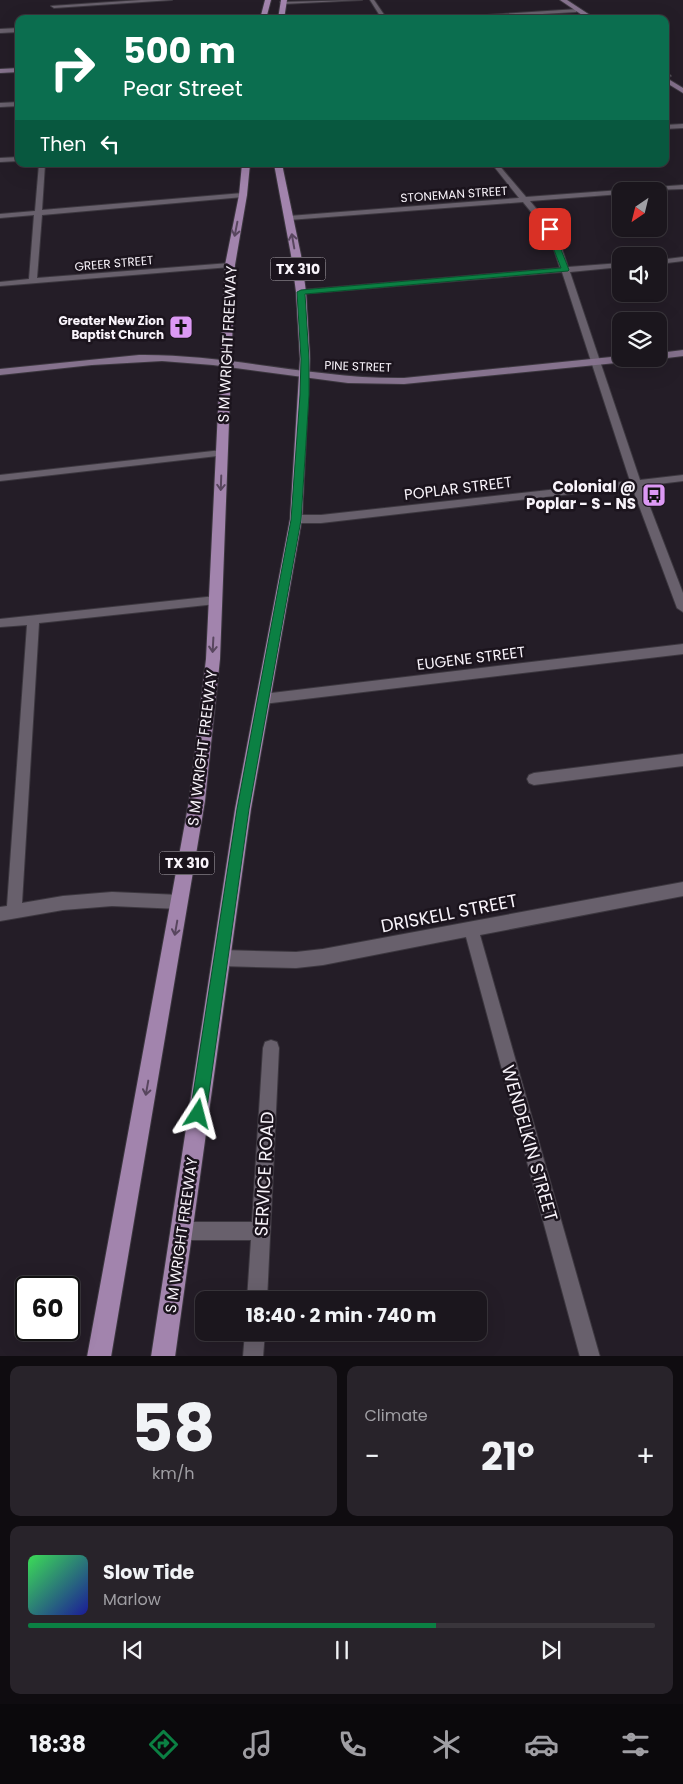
<!DOCTYPE html>
<meta charset="utf-8">
<style>
:root{--surface:#1b161d;--page:#28232a;--text:#f1f3f6;--muted:#a09fa4;--line:#39353b;--accent:#0b8043}
body{margin:0;font-family:Poppins,sans-serif;background:var(--page);color:var(--text);height:100vh;display:flex;flex-direction:column;font-size:19px;white-space:nowrap}
*{box-sizing:border-box;margin:0}
p{font-size:16px;color:var(--muted)}
.icon{flex:none;width:28px;height:28px;fill:none;stroke:currentColor;stroke-width:2;stroke-linecap:round;stroke-linejoin:round}
.map{position:relative;height:1356px;overflow:hidden}
.side{display:flex;flex-direction:column;gap:10px;padding:10px;background:#0f0c10;flex:1}
.side>*{flex:none}
.banner{position:absolute;left:15px;top:15px;width:654px;height:152px;border-radius:10px;box-shadow:0 5px 20px #0002,0 0 0 1px var(--line);background:#0b6e4f;color:#fff;overflow:hidden}
.needle{width:32px;rotate:215deg}
.tools{position:absolute;left:612px;top:182px;display:grid;gap:10px}
.tools a{display:grid;place-items:center;width:55px;height:55px;border-radius:10px;background:var(--surface);box-shadow:0 5px 20px #0002,0 0 0 1px var(--line);font-size:25px}
.speed{position:absolute;left:15px;top:1276px;display:flex;gap:10px;font-size:25px;font-weight:700;text-align:center}
.speed>*{display:grid;place-content:center;width:65px;height:65px;border-radius:50%;background:var(--surface);box-shadow:0 5px 20px #0002,0 0 0 1px var(--line);line-height:1}
.speed .limit{border:2px solid #111;border-radius:8px;background:#fff;color:#111}
.pin{position:absolute;display:grid;place-items:center;width:42px;height:42px;color:#fff;margin:-21px;border-radius:10px;box-shadow:0 2px 8px #0006}
.me{position:absolute;width:55px;margin:-28px;rotate:9deg;stroke-linejoin:round;filter:drop-shadow(0 0 4px #0008)}
.turn{display:flex;align-items:center;gap:18px;height:105px;padding:0 25px;font-size:22px}
.turn .icon{width:65px;height:65px;stroke-width:2.5}
.turn b{display:block;font-size:35px;line-height:42px}
.then{display:flex;align-items:center;height:48px;padding:0 25px;background:#0003;gap:10px;font-size:19px}
.big{font-size:38px;font-weight:700;line-height:1.1}
.side .widget{flex:1;display:flex;flex-direction:column;justify-content:center;gap:8px;min-width:0;padding:0 18px;border-radius:10px;background:var(--page)}
.side .dial{align-items:center;gap:0}
.dial b{font-size:65px;line-height:1}
.song{display:flex;align-items:center;gap:15px}
.cover{width:60px;height:60px;border-radius:8px;background:linear-gradient(135deg,hsl(130 70% 55%),hsl(240 70% 35%))}
.played{height:5px;border-radius:2px;background:linear-gradient(90deg,var(--accent) 65%,var(--line) 65%)}
.keys{display:flex;justify-content:space-around;direction:ltr}
.heat{display:flex;justify-content:space-between;align-items:center;font-size:28px;direction:ltr}
.side .tiles{flex:1;display:grid;gap:10px;grid-template-columns:1fr 1fr}
.widget:last-child{grid-column:span 2}
.trip{position:absolute;left:195px;top:1291px;width:292px;height:50px;border-radius:10px;background:var(--surface);box-shadow:0 5px 20px #0002,0 0 0 1px var(--line);font-weight:700;line-height:50px;text-align:center}
.tab-bar{display:flex;height:80px;justify-content:space-around;align-items:center;background:#0b090c;color:var(--muted)}
.tab-bar .icon{width:35px;height:35px}
.tab-bar .active{color:var(--accent)}
.tab-bar b{font-size:22px;color:var(--text)}
.map>svg:first-child{display:block}
.lines{fill:none;stroke-linecap:round;stroke-linejoin:round}
.street-casing{stroke:#3c373f;stroke-width:2}
.secondary-casing{stroke:#3c373f;stroke-width:2}
.primary-casing{stroke:#3c373f;stroke-width:2}
.street{fill:#68606c;fill-rule:evenodd}
.secondary{fill:#85728d;fill-rule:evenodd}
.primary{fill:#a284ad;fill-rule:evenodd}
.oneway{stroke:#58465e}
.route{fill:#0b8043;stroke:#07532c}
.labels{text-anchor:middle;dominant-baseline:central;stroke-width:5;stroke-linejoin:round;paint-order:stroke}
.far-street-label{font-size:12px;fill:#f8f3fa;stroke:#1b141d}
.far-poi-label{font-size:12px;font-weight:bold;fill:#f8f3fa;stroke:#1b141d;text-anchor:end}
.shield{fill:#1b141d;stroke:#b6b0b8;stroke-width:1}
.shield-label{font-size:14px;font-weight:bold;fill:#f8f3fa}
.street-label{font-size:15px;fill:#f8f3fa;stroke:#1b141d}
.poi-label{font-size:15px;font-weight:bold;fill:#f8f3fa;stroke:#1b141d;text-anchor:end}
.near-street-label{font-size:18px;fill:#f8f3fa;stroke:#1b141d}
</style>
<div class="map">
<svg width="683" height="1357" viewBox="0 0 683 1357">
<rect width="100%" height="100%" fill="#241d27"/>
<g class="lines">
<!-- street casing -->
<g class="street-casing">
<path id="street" d="M141,0H172L54,8L51,6Z
M362,0L283,4L280,2Z
M370,0H374L387,19H382Z
M578,9L576,12L456,19H424Z
M265,16L263,19H225L227,17Z
M19,28V32L0,33V29Z
M665,74L670,75L671,76L665,78Z
M19,102V106L0,107V103Z
M683,124V128L665,129V125Z
M19,157V161L0,162V158Z
M39,164H45L42,210L243,193L247,195L243,197L42,215L37,278L230,263L234,265L230,267L0,286V282L29,279L34,215L0,218V214L35,211Z
M492,164H498L526,197L621,190L624,191H621V194L530,201L557,234L568,267L621,263V267L570,272L640,480L683,475V481L642,486L683,593V612L677,608L632,487L321,523H296L291,519L296,515H321L630,481L562,272L301,294L297,292L301,290L560,268L549,234L523,202L289,220L285,218L289,216L519,198Z
M683,185V189L624,191L628,189Z
M683,257V261L659,264V260Z
M222,450L227,453L226,455L0,481V475Z
M216,596L222,600L216,604L39,623L22,903L63,896L112,892L180,895L185,897L187,902L185,907L180,909L112,906L63,910L0,921V907L7,906L27,625L0,627V619Z
M683,644V654L263,704L258,703L257,699L258,695L263,694Z
M683,754V766L534,785L529,783L527,779L529,775L534,773Z
M683,882V896L480,935L600,1357H580L466,937L323,965L296,968L221,966L215,963L213,958L215,953L221,950L296,952L323,949Z
M271,1040L277,1042L279,1048L267,1300H247L251,1240H181L174,1238L172,1231L174,1224L181,1222H252L263,1048L265,1042Z
M245,1332H265L263,1357H243Z"/>
</g>
<!-- secondary casing -->
<g class="secondary-casing">
<path id="secondary" d="M560,0H567L596,19H588Z
M19,68V72L0,73V69Z
M665,77L683,88V93L665,82Z
M683,350V356L659,359H657H659V353Z
M139,355C228,354 315,379 404,378L621,356V359H631L626,362L404,384L348,383L213,365L162,361L92,365L0,375V369Z"/>
</g>
<!-- primary casing -->
<g class="primary-casing">
<path id="primary" d="M265,0H271L266,19H260Z
M281,0H287L284,19H278Z
M242,164H250L247,195L235,265L220,659L205,801L111,1357H87L189,801L206,659L225,265L239,195Z
M274,164H282L301,255L306,292L310,359L302,519L251,809L175,1357H151L235,809L290,519L300,359L296,292L291,255Z"/>
</g>
<!-- street -->
<use href="#street" class="street"/>
<!-- secondary -->
<use href="#secondary" class="secondary"/>
<!-- primary -->
<use href="#primary" class="primary"/>
</g>
<!-- one-way arrows -->
<defs><path id="oneway-shaft" d="M-6 0H5M1.5-3L5.5 0L1.5 3" fill="none" stroke-width="1.6" stroke-linecap="round" stroke-linejoin="round" transform="scale(1.25)"/></defs>
<g class="oneway">
<use href="#oneway-shaft" transform="translate(236 229) rotate(101)"/>
<use href="#oneway-shaft" transform="translate(293 241) rotate(-100)"/>
<use href="#oneway-shaft" transform="translate(221 483) rotate(92)"/>
<use href="#oneway-shaft" transform="translate(213 645) rotate(93)"/>
<use href="#oneway-shaft" transform="translate(176 928) rotate(100)"/>
<use href="#oneway-shaft" transform="translate(147 1088) rotate(100)"/>
</g>
<!-- route -->
<path class="route" d="M550,227L553,229L569,270L568,271L305,294L309,359V395L301,520L249,809L206,1114L204,1119L198,1122L193,1119L190,1114L237,809L291,520L300,395L301,359L297,292L301,290L561,268L546,229Z"/>
<!-- icons -->
<defs>
<g id="church-square" transform="scale(1.25)"><rect x="-9" y="-9" width="18" height="18" rx="4" fill="#dc99f4" stroke="#1b141d"/><path d="M-1.2-6h2.4v3.5h3.3v2.4h-3.3V6h-2.4V-.1h-3.3v-2.4h3.3Z" fill="#111"/></g>
<g id="bus-square" transform="scale(1.25)"><rect x="-9" y="-9" width="18" height="18" rx="4" fill="#dc99f4" stroke="#1b141d"/><path d="M-5-6H5V4H4V6H2V4H-2V6H-4V4H-5ZM-3.5-4V0h7V-4ZM-3.5 1.2v1.5H-2V1.2ZM2 1.2v1.5H3.5V1.2Z" fill="#111"/></g>
</defs>
<g fill-rule="evenodd">
<use href="#church-square" x="181" y="327"/>
<use href="#bus-square" x="654" y="495"/>
</g>
<g class="labels">
<!-- far-street labels -->
<g class="far-street-label">
<text transform="translate(454 194) rotate(-4)">STONEMAN STREET</text>
<text transform="translate(114 263) rotate(-5)">GREER STREET</text>
<text transform="translate(358 366) rotate(2)">PINE STREET</text>
</g>
<!-- far-poi labels -->
<g class="far-poi-label">
<text x="164" y="320">Greater New Zion<tspan x="164" dy="14">Baptist Church</tspan></text>
</g>
<!-- shield labels -->
<g class="shield">
<rect x="270.5" y="257.5" width="55" height="23" rx="4"/>
<rect x="159.5" y="851.5" width="55" height="23" rx="4"/>
</g>
<g class="shield-label">
<text x="298" y="269">TX 310</text>
<text x="187" y="863">TX 310</text>
</g>
<!-- street labels -->
<g class="street-label">
<text transform="translate(227 344) rotate(-87)">S M WRIGHT FREEWAY</text>
<text transform="translate(458 488) rotate(-7)">POPLAR STREET</text>
<text transform="translate(471 658) rotate(-7)">EUGENE STREET</text>
<text transform="translate(202 748) rotate(-83)">S M WRIGHT FREEWAY</text>
<text transform="translate(181 1235) rotate(-82)">S M WRIGHT FREEWAY</text>
</g>
<!-- poi labels -->
<g class="poi-label">
<text x="636" y="486">Colonial @<tspan x="636" dy="17">Poplar - S - NS</tspan></text>
</g>
<!-- near-street labels -->
<g class="near-street-label">
<text transform="translate(449 913) rotate(-11)">DRISKELL STREET</text>
<text transform="translate(530 1143) rotate(74)">WENDELKIN STREET</text>
<text transform="translate(264 1174) rotate(-87)">SERVICE ROAD</text>
</g>
</g>
</svg>
<div class="tools">
<a><svg class="needle" viewBox="-14 -14 28 28"><path d="M0-13l5 13h-10z" fill="#e53935"/><path d="M0 13l5-13h-10z" fill="#a09fa4"/></svg></a>
<a><svg class="icon" aria-label="sound" viewBox="0 0 24 24"><path d="M4 9h4l5-4v14l-5-4H4zM17 9q2 3 0 6"/></svg></a>
<a><svg class="icon" aria-label="layers" viewBox="0 0 24 24"><path d="M12 4l9 5-9 5-9-5zM3 14l9 5 9-5"/></svg></a>
</div>
<div class="speed"><div class="limit">60</div></div>
<div class="pin" style="left:550px;top:229px;background:#d93025"><svg class="icon" aria-label="arrive" viewBox="0 0 24 24"><path d="M6 21V4h12l-3 4 3 4H6"/></svg></div>
<svg class="me" style="left:198px;top:1114px" viewBox="-20 -20 40 40"><path d="M0-17L14 15 0 8-14 15z" fill="#0b8043" stroke="#fff" stroke-width="4"/></svg>
<div class="trip">18:40 · 2 min · 740 m</div>
<div class="banner">
<div class="turn"><svg class="icon" aria-label="right" viewBox="0 0 24 24"><path d="M7 20v-9h11M14 6l5 5-5 5"/></svg><div><b>500 m</b>Pear Street</div></div>
<div class="then">Then<svg class="icon" aria-label="left" viewBox="0 0 24 24"><path d="M17 20v-9H6M10 6l-5 5 5 5"/></svg></div>
</div>
</div>
<section class="side">
<div class="tiles">
<div class="widget dial"><b>58</b><p>km/h</p></div>
<div class="widget"><p>Climate</p>
<div class="heat"><a>−</a><b class="big">21°</b><a>+</a></div>
</div>
<div class="widget">
<div class="song"><i class="cover"></i><div><b>Slow Tide</b><p>Marlow</p></div></div>
<div class="played"></div>
<div class="keys"><svg class="icon" aria-label="previous" viewBox="0 0 24 24"><path d="M18 5L8 12l10 7zM5 5v14"/></svg><svg class="icon" aria-label="pause" viewBox="0 0 24 24"><path d="M8 5v14M16 5v14"/></svg><svg class="icon" aria-label="next" viewBox="0 0 24 24"><path d="M6 5l10 7-10 7zM19 5v14"/></svg></div>
</div>
</div>
</section>
<nav class="tab-bar">
<b>18:38</b>
<svg class="icon active" aria-label="directions" viewBox="0 0 24 24"><path d="M12 3l9 9-9 9-9-9zM9 14v-3h6M13 9l2 2-2 2"/></svg>
<svg class="icon" aria-label="music" viewBox="0 0 24 24"><path d="M9 18V5l10-2v13"/><circle cx="6" cy="18" r="3"/><circle cx="16" cy="16" r="3"/></svg>
<svg class="icon" aria-label="phone" viewBox="0 0 24 24"><path d="M5 4h4l2 5-3 2q2 4 5 5l2-3 5 2v4C11 20 4 13 5 4z"/></svg>
<svg class="icon" aria-label="climate" viewBox="0 0 24 24"><path d="M12 3v18M4 7l16 10M4 17L20 7"/></svg>
<svg class="icon" aria-label="car" viewBox="0 0 24 24"><path d="M5 17H2v-5l4-1 3-4h7l3 4 3 1v5h-3M9 17h6M6 11h13"/><circle cx="7" cy="17" r="2"/><circle cx="17" cy="17" r="2"/></svg>
<svg class="icon" aria-label="filters" viewBox="0 0 24 24"><path d="M4 7h16M4 17h16"/><circle cx="9" cy="7" r="2"/><circle cx="15" cy="17" r="2"/></svg>
</nav>
